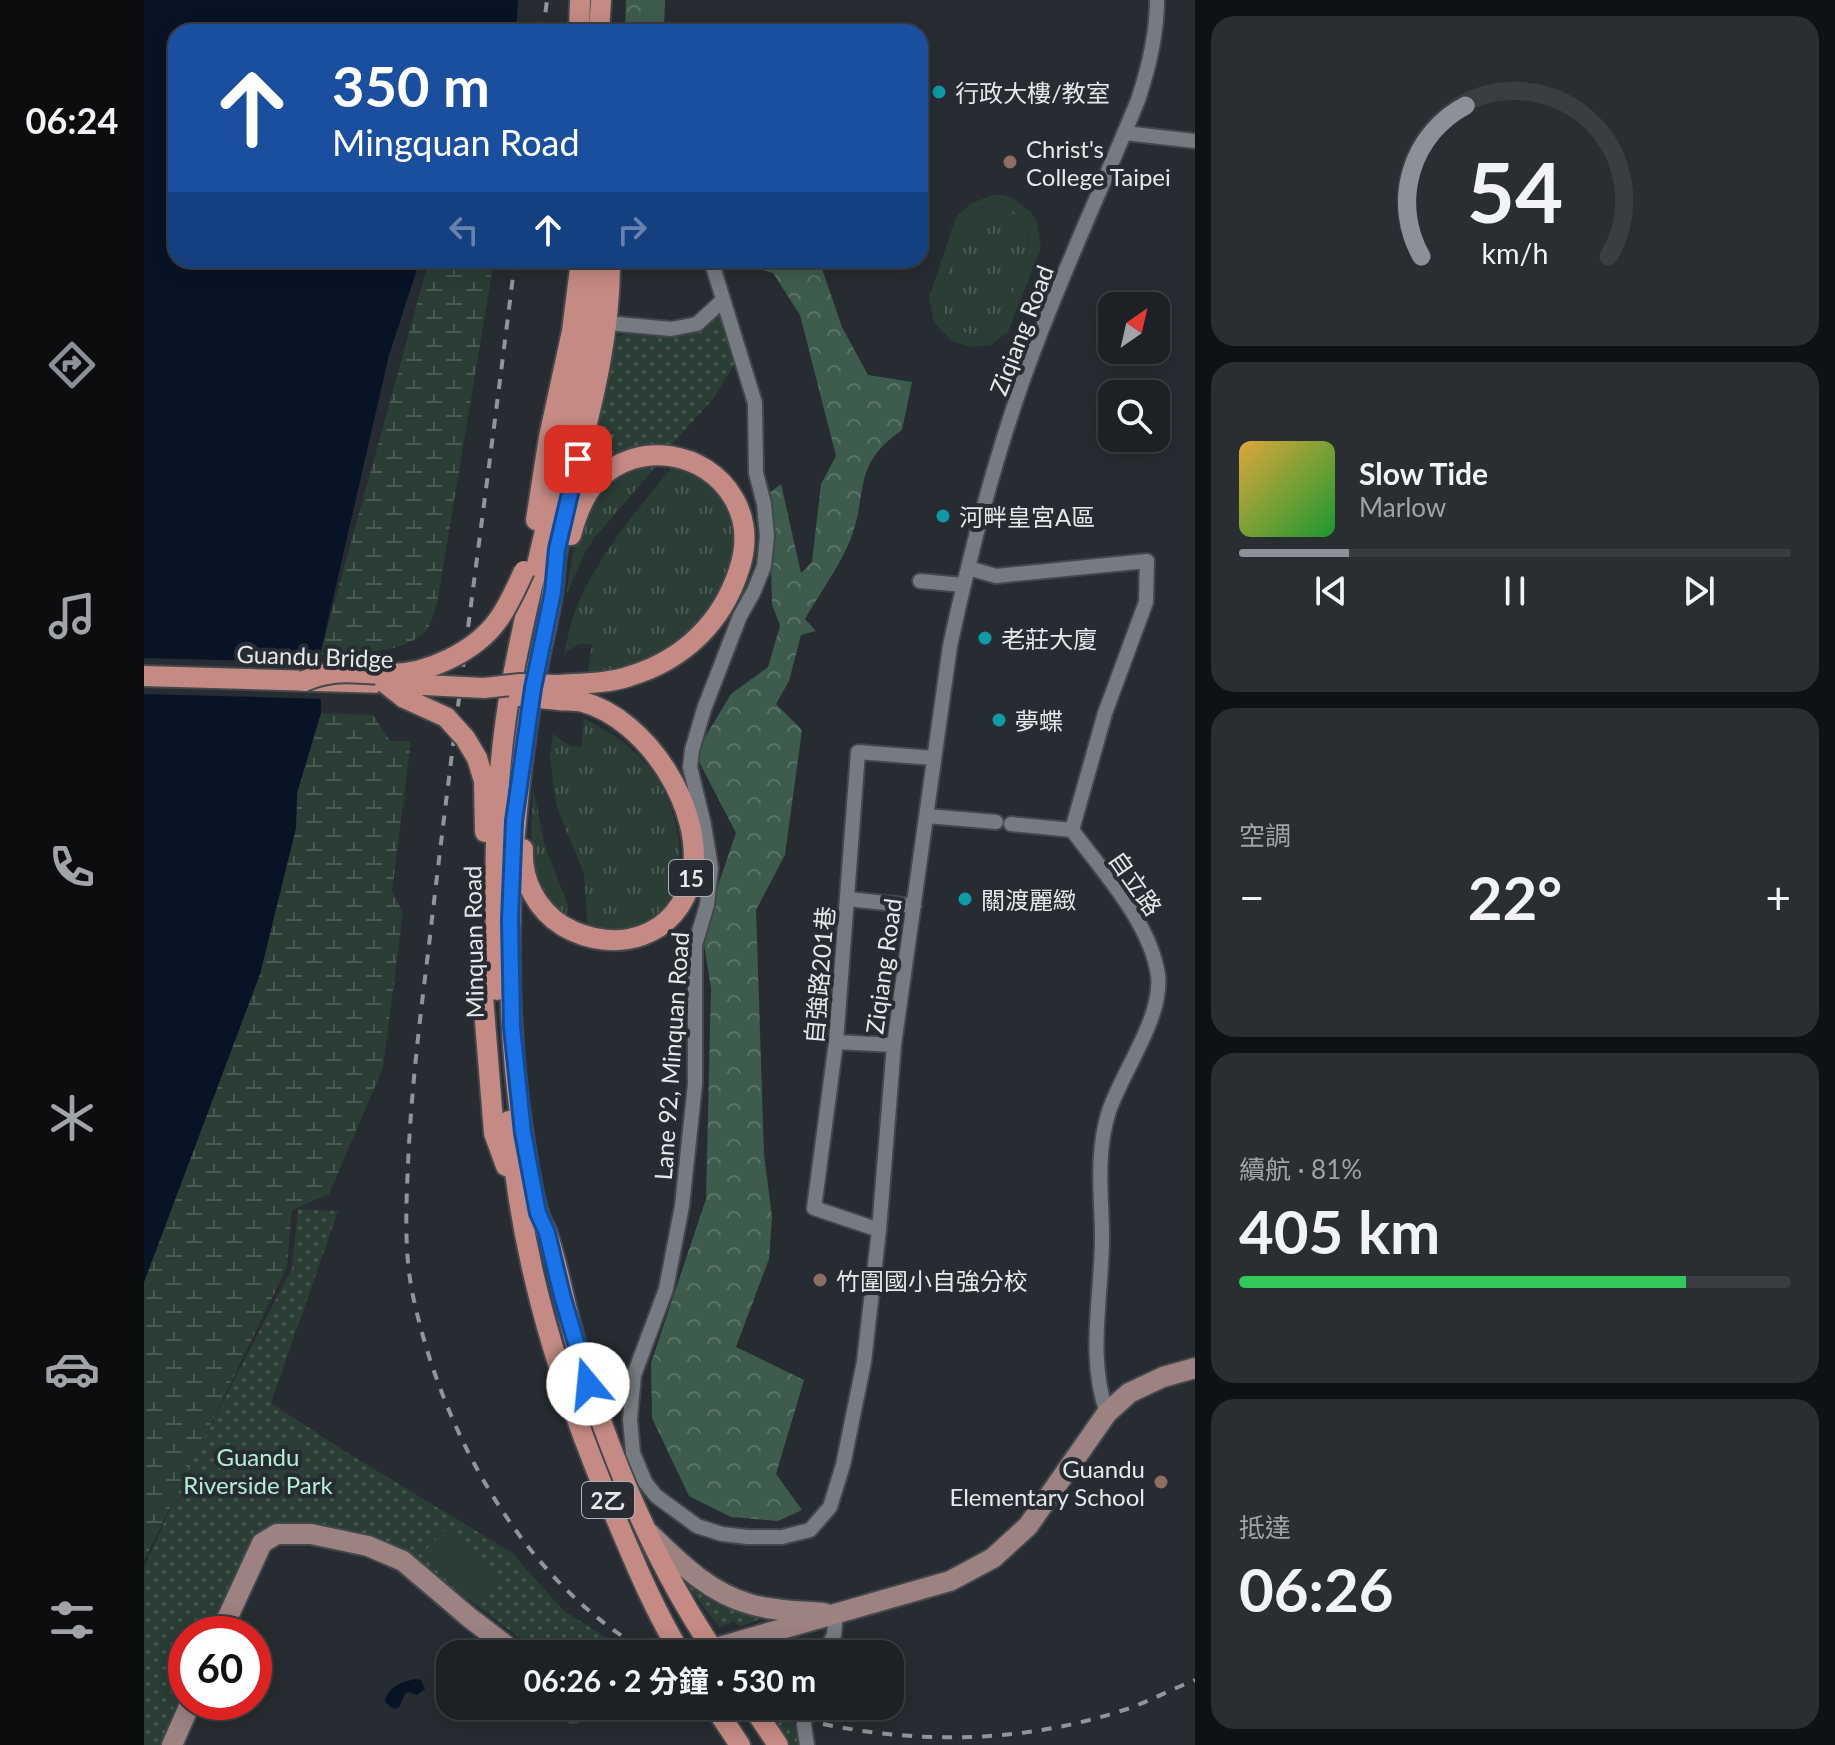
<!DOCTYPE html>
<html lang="zh-TW">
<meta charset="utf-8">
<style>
:root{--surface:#1c2125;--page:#292e32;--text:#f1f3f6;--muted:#a0a3a7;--line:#3a3e42;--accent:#8c9099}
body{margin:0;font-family:Lato,"Noto Sans TC",sans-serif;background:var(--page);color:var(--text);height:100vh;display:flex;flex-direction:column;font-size:30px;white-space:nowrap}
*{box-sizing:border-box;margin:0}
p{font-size:26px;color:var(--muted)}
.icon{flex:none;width:44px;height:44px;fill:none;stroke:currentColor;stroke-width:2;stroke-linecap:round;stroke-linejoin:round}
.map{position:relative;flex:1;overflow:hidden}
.drawer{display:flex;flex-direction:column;gap:16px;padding:16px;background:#0f1214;width:640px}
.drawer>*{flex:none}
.top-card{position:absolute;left:24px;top:24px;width:760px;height:244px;border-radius:24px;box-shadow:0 4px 20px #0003,0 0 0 2px var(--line);background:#1a4fa0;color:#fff;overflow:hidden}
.needle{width:52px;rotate:34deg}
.tools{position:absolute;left:954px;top:292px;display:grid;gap:16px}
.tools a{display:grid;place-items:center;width:72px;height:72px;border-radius:16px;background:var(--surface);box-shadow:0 4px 20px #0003,0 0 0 2px var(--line);font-size:40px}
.speed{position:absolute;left:24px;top:1616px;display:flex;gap:16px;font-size:40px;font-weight:700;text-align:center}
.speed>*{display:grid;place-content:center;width:104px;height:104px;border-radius:50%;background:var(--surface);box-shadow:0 4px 20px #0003,0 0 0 2px var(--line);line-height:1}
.speed .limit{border:12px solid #d22;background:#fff;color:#111}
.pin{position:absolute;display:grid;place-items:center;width:68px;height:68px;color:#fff;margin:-34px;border-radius:16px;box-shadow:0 4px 12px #0006}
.me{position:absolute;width:88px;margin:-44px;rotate:343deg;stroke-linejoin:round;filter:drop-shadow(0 0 6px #0008)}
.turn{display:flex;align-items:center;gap:28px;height:168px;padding:0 32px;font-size:36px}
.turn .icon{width:104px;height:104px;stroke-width:2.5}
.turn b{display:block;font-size:56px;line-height:68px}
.lanes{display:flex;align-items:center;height:76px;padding:0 32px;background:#0003;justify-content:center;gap:40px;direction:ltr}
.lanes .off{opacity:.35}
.big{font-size:60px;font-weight:700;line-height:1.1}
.drawer .tile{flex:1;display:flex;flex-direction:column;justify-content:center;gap:12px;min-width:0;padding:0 28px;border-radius:24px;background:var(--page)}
.drawer .dial{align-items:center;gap:0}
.dial svg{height:208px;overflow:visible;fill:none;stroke:var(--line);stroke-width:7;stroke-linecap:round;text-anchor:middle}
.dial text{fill:var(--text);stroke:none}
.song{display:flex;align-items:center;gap:24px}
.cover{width:96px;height:96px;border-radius:12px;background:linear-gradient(135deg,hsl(40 70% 55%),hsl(130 70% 35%))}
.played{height:8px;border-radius:4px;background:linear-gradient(90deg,var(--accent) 20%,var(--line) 20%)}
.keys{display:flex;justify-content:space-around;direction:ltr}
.heat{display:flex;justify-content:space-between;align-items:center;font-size:44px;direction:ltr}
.charge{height:12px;border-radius:6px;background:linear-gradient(90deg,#34c759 81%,var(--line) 0)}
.trip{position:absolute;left:292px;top:1640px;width:468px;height:80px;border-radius:24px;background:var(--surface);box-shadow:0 4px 20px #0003,0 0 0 2px var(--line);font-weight:700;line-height:80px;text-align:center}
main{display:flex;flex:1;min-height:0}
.tabs{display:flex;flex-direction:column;width:144px;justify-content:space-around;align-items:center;background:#0b0d0f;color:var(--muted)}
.tabs .icon{width:56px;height:56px}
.tabs .current{color:var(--accent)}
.tabs b{font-size:36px;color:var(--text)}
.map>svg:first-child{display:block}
.grass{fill:url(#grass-tufts)}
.forest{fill:url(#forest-crowns)}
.wetland{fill:url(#wetland-marsh)}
.park{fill:url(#park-dots)}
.garden{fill:#2a3e35;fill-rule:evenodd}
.water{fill:#081426}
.pier{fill:#262c31}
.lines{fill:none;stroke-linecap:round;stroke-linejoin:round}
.street-casing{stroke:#42474b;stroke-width:18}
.secondary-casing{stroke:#42474b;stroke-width:24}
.primary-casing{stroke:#42474b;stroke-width:24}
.street{stroke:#757b81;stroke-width:14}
.secondary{stroke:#9d8282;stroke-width:20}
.primary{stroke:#c48a83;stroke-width:20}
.rail{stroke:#909599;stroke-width:4;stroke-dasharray:10 10;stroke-linecap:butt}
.primary-bridge-casing{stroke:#42474b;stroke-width:24;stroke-linecap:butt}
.primary-bridge{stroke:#c48a83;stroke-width:20}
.route-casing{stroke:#114b97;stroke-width:20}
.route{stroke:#1a73e8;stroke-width:14}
.culture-dot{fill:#0f9aa8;stroke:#262c31;stroke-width:3}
.education-dot{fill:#8d6e63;stroke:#262c31;stroke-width:3}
.labels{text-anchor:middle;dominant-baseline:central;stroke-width:8;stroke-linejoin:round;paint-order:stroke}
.shield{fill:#262c31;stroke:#abb0b3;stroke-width:2}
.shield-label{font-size:22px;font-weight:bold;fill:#e4e8eb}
.poi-label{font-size:24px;fill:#e4e8eb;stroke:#262c31;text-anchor:start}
.street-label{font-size:24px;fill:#e4e8eb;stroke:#262c31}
.park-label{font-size:24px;fill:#b4efd4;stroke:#262c31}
</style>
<main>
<nav class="tabs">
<b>06:24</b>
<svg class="icon current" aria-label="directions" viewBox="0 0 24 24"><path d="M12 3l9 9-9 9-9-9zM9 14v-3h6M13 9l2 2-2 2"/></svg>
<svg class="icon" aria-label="music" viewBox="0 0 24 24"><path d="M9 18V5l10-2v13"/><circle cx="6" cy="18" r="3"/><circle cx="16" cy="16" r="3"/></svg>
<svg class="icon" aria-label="phone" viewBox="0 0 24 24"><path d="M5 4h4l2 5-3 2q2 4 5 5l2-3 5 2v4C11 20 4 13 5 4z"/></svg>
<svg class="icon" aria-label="climate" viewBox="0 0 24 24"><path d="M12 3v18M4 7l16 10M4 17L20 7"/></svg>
<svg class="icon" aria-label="car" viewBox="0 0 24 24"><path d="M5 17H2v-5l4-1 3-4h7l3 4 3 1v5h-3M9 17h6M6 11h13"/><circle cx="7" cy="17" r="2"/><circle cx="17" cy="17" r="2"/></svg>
<svg class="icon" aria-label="filters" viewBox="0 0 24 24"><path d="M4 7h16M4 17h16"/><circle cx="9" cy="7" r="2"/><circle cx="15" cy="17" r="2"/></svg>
</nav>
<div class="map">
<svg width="1051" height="1745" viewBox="0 0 1051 1745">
<defs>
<pattern id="grass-tufts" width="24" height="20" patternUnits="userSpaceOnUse" patternTransform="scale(2)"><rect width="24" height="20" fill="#2a3e35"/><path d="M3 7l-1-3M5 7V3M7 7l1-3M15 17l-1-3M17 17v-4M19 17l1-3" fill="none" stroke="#495a52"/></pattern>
<pattern id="forest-crowns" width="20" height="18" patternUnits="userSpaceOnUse" patternTransform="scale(2)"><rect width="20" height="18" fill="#3e5c4e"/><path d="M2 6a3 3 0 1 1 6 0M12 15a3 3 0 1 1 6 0" fill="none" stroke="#5a7368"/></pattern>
<pattern id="wetland-marsh" width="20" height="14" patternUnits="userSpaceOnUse" patternTransform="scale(2)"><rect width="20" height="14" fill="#2a3e35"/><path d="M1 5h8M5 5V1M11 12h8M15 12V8" fill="none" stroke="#495a52"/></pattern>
<pattern id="park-dots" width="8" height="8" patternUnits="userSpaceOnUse" patternTransform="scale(2)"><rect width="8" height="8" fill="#2a3e35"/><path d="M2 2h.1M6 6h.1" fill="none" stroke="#495a52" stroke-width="1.8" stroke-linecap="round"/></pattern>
</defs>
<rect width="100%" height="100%" fill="#262c31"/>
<!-- grass -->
<path class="grass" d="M850,204C914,216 870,286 856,324C828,348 799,327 795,294L823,219L841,206Z
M515,463L451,537L441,552L423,593C427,550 438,495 478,471C488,466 504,465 515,463Z
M530,465L557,476L570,489L583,506L591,524L593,560L563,620L527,647L487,665L467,670L444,671L448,644H435L420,654C423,640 426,625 431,611C453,556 493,510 530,465Z
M440,719C469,733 493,749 511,776C542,822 553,908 487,929C474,933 458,931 444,929L440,873L414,811L410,791L406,756L409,734L425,745L437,748Z
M389,788L401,846L424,905L422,918C378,884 388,838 389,788Z"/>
<!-- forest -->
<path class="forest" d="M482,0H521L520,32H481Z
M597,260H675L698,327L724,375L768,382L758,430C707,466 725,490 707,538C697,564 676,593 661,619L672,631L657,635L645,681L632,704L658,730L641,855L612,910L620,1154L628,1217L625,1259L592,1347L660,1380L632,1474L658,1510L634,1521L587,1517L545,1496L508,1418L507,1363L562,1199L567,988L558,932L592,833L551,754L587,694L624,667L636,626L628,604L625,493L637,484L657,573L668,562L677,484L692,456L656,315L629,273L602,265Z"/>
<!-- wetland -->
<path class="wetland" d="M285,260H350L293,604C290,611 288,621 284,628C265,655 205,653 176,655Z
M177,713L229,715L246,741H267L248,891L259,912L239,1068L185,1194L148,1210L143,1267L0,1561V1282L116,974L152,828L153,793Z"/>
<!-- park -->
<path class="park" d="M575,317L579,318L591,357L590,365L568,400L527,445L493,448L477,453L431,498L469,340C494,324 524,335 552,329C559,328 568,321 575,317Z
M154,1209L194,1211L127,1403L202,1452L367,1552L420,1611L489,1654H396L342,1612L240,1541L140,1529L118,1536L76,1634H42V1702L29,1745H0V1568L43,1471L148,1268Z
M545,1582L613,1615L618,1618L596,1627L590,1621L576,1628L543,1586Z
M624,1706H650V1724L655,1745H647L624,1711Z"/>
<!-- garden -->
<path class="garden" d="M848,195H860L869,198L887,212L893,222L897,248L864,332L847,345L827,347L808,341L790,323L785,297L812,217L826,204ZM850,204C914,216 870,286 856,324C828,349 799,327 795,294L823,219L841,206Z
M147,1439L164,1446L157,1463L140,1457Z
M300,1530L355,1577L334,1601L279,1554Z"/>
<!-- water -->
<path class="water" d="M0,0H374L372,32H32V260H276L245,355L176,655L177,713L153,793L152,828L116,974L0,1282Z
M271,1679L277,1680L281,1689L273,1695L264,1692L261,1694L255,1707L250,1709L242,1703L241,1699C246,1686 258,1682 271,1679Z"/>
<!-- pier -->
<path class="pier" d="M0,658L180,663L181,699L0,694Z"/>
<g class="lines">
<!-- street casing -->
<g class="street-casing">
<path id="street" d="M981,133L1051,141
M567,260L611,403L612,473L620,504L623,536L620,566L610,591L596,616L560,709L548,750L546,767L560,825L567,868L563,905L551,945V1084L538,1206L522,1289L490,1375L486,1419L489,1453L501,1482L512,1496L553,1526L578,1534L604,1537H638L666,1530L686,1507L699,1465L720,1362L735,1230L750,1045L806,646C828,544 855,440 893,342C924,260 961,181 994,100C1005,67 1013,35 1013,0
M463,323L527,329L553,324L579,300
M824,568L852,576L1003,561L1002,602L961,713L928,830C959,872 1006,922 1014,975C1019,1017 979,1070 965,1111C952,1152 957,1190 958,1232C959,1291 942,1356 963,1413
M776,581L819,585
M783,816L852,822
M867,824L928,830
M704,899L770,906
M692,1042L750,1045
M735,1230L670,1208L692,1042L714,752L789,758
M437,1386L490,1375
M680,1654L690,1635L692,1614
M662,1706L660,1725L663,1745"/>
</g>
<!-- secondary casing -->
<g class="secondary-casing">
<path id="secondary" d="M505,1533C535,1562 564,1592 606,1604C629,1611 656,1611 680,1613
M76,1634L118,1543L133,1534H167L224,1546L259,1561L326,1618L373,1654
M518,1654L568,1649L806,1581L849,1558L884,1526L963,1413L985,1393L1019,1377L1051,1368
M429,1712L438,1706
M28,1745L47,1702"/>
</g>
<!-- primary casing -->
<g class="primary-casing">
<path id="primary" d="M435,32L436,0
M455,32L457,0
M466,260C467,357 434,450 414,544C410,561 411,578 408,595C403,626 395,656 389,687C365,835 356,986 379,1135C383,1160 387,1188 394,1213C396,1220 400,1226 403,1233C415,1268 421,1308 432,1345C465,1454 508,1560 572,1654
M392,520L405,437L428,331L437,260
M0,676L240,683
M413,685C437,683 463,684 486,676C539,660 578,623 595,570C603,546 603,522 590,499C562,450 493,440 454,480C440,494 432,516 427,535
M333,758L340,781L341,832
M379,849C377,880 393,910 419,926C471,956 535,938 548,875C561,810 503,719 439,702C431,700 422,701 415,700
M339,948L338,984L350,1133L362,1166
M353,990C350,888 349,782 368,681C385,590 409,500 430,409C439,370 459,299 449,260
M365,1121C378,1266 415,1383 471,1516C491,1563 510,1610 537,1654
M570,1706L596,1745
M608,1706L634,1745"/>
</g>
<!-- street -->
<use href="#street" class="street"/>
<!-- secondary -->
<use href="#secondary" class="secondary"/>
<!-- primary -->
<use href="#primary" class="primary"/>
<!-- rail -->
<path class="rail" d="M399,32L403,0
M371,260C343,489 311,717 285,945C276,1018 267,1091 264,1165C262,1208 260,1253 269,1296C297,1427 372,1568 487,1642
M679,1724C781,1745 884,1742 983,1709C1006,1701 1028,1689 1051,1680"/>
<!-- primary-bridge casing -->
<g class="primary-bridge-casing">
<path id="primary-bridge" d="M160,681C192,667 212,674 246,674C284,674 332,651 354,620C365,605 372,588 380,571
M241,683L340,688L376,684L413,685
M241,683L260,698L302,717L321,738L333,758
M375,696L415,700"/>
</g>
<!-- primary-bridge -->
<use href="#primary-bridge" class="primary-bridge"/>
</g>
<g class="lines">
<!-- route casing -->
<g class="route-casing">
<path id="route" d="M434,459L413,549L409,592L389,688L370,821L366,920L368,1027L379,1133L394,1213L403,1233L418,1295L444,1384"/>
</g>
<!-- route -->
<use href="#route" class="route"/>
</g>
<!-- markers -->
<g class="culture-dot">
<circle cx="795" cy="92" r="8"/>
<circle cx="799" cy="516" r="8"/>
<circle cx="841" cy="638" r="8"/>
<circle cx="855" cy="720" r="8"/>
<circle cx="821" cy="899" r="8"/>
</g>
<g class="education-dot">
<circle cx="866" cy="162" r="8"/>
<circle cx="676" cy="1280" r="8"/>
<circle cx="1017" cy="1482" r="8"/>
</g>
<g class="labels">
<!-- shield labels -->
<g class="shield">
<rect x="525" y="860" width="44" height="36" rx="6"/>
<rect x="438" y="1482" width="52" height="36" rx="6"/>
</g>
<g class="shield-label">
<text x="547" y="878">15</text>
<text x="464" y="1500">2乙</text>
</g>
<!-- poi labels -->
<g class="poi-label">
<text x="811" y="92">行政大樓/教室</text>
<text x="882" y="148">Christ's<tspan x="882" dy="28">College Taipei</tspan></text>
<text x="815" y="516">河畔皇宮A區</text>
<text x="857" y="638">老莊大廈</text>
<text x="871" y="720">夢蝶</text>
<text x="837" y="899">關渡麗緻</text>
<text x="692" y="1280">竹圍國小自強分校</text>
<text x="1001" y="1468" text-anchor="end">Guandu<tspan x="1001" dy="28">Elementary School</tspan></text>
</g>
<!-- street labels -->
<g class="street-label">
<text transform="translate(877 330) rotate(-69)">Ziqiang Road</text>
<text transform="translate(171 656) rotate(2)">Guandu Bridge</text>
<text transform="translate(992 883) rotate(55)">自立路</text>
<text transform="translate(329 942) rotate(-91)">Minquan Road</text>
<text transform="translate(739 966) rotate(-82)">Ziqiang Road</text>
<text transform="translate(675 975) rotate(-85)">自強路201巷</text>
<text transform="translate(527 1056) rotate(-86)">Lane 92, Minquan Road</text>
</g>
<!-- park labels -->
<g class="park-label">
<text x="114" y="1456">Guandu<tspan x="114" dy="28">Riverside Park</tspan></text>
</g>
</g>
</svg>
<div class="tools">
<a><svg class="needle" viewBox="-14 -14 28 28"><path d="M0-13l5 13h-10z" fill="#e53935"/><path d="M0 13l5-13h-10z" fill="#a0a3a7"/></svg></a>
<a><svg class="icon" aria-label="search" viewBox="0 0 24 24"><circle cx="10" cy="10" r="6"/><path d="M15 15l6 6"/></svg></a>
</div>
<div class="speed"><div class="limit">60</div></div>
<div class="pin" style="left:434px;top:459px;background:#d93025"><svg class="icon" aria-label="arrive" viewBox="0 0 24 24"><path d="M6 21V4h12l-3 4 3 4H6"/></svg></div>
<svg class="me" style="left:444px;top:1384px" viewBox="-20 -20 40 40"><circle r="19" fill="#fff"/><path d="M0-13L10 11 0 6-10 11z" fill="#1a73e8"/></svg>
<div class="trip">06:26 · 2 分鐘 · 530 m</div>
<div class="top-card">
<div class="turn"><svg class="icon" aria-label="ahead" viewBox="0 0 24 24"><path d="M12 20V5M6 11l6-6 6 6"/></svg><div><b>350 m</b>Mingquan Road</div></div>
<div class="lanes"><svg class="icon off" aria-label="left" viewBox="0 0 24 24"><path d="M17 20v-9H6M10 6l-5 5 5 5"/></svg><svg class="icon" aria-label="ahead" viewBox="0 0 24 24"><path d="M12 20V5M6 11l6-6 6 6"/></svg><svg class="icon off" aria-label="right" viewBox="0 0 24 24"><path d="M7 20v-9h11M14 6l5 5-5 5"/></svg></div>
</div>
</div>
<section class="drawer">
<div class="tile dial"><svg viewBox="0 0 100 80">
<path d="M14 69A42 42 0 1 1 86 69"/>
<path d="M14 69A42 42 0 0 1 31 11" stroke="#8c9099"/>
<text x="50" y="56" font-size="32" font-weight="700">54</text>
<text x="50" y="72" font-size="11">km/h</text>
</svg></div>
<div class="tile">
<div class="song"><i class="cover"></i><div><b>Slow Tide</b><p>Marlow</p></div></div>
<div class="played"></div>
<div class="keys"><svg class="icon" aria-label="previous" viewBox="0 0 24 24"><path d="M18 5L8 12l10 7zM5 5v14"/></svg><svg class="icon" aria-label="pause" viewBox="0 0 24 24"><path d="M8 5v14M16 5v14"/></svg><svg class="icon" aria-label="next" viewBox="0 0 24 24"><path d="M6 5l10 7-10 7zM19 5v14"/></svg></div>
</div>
<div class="tile"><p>空調</p>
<div class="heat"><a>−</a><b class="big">22°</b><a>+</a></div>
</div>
<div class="tile"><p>續航 · 81%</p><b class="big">405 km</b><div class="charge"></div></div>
<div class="tile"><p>抵達</p><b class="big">06:26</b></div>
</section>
</main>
